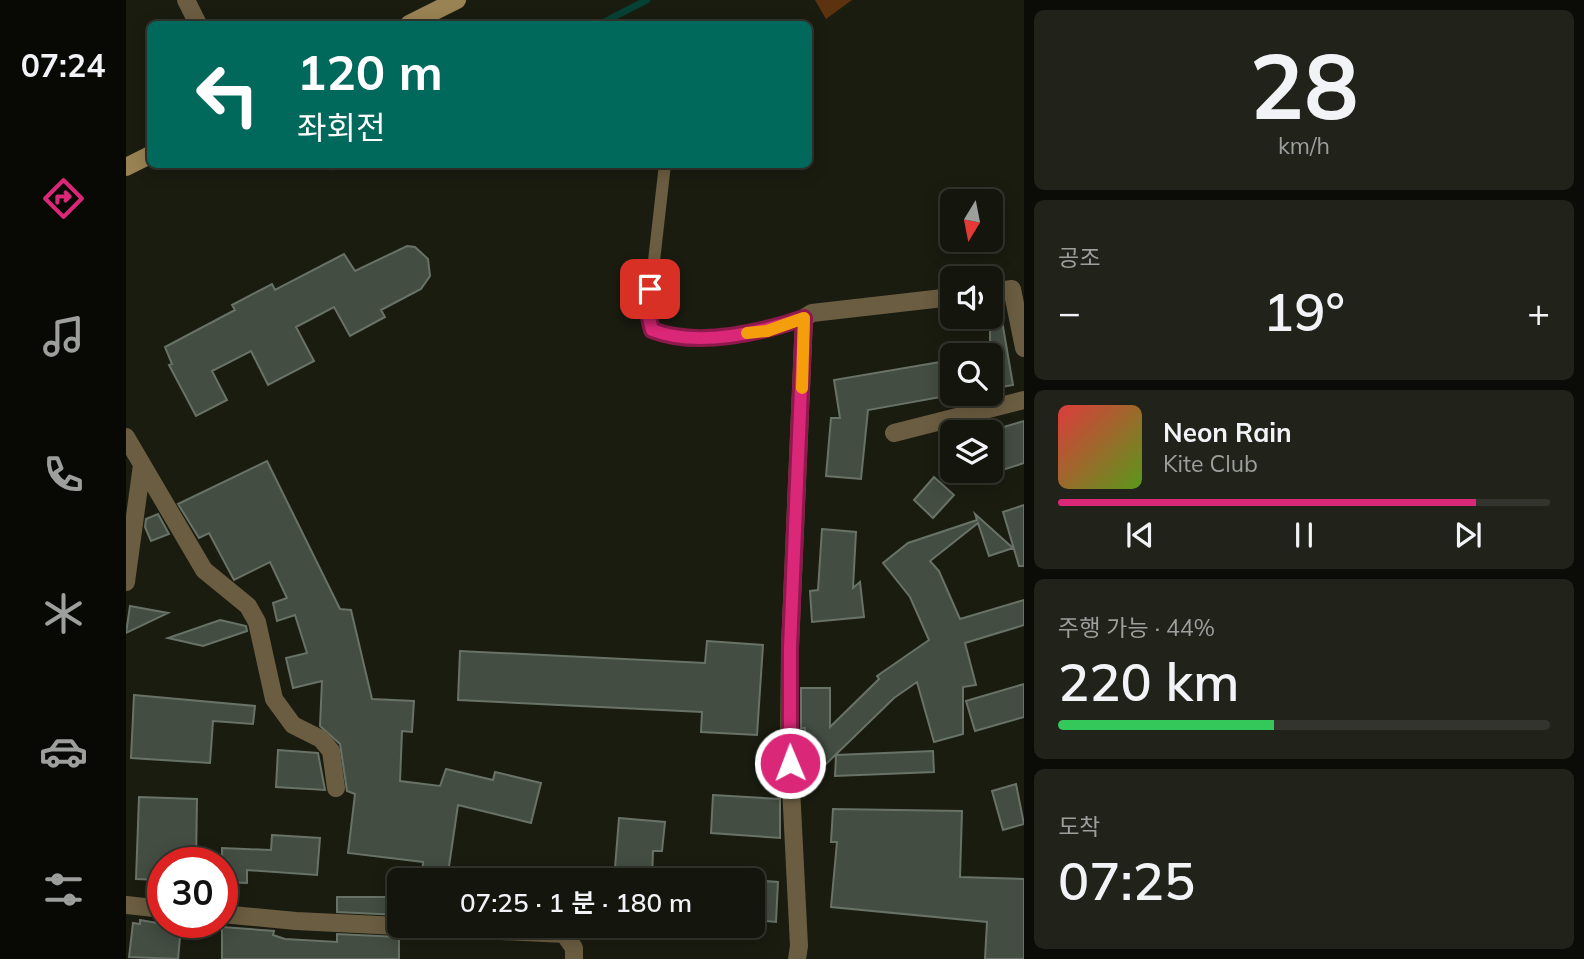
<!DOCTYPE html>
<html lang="ko">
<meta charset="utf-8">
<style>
:root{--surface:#14150c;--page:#21221a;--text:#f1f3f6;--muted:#9d9f9d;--line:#33342d;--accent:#db2777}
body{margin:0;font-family:Mulish,"Noto Sans KR",sans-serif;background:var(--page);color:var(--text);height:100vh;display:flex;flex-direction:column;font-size:26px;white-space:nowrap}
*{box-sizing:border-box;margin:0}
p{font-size:23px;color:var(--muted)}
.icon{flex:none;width:38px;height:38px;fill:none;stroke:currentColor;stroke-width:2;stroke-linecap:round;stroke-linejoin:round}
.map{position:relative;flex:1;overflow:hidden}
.details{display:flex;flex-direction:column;gap:10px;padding:10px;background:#0b0c07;width:560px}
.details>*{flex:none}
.top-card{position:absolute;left:21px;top:21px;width:665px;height:147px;border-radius:10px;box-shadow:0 4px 18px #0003,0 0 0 2px var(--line);background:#00695c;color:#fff;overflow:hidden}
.needle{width:46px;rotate:190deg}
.tools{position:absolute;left:814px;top:189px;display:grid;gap:14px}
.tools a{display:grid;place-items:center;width:63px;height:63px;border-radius:10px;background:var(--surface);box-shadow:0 4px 18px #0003,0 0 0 2px var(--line);font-size:35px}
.speed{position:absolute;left:21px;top:847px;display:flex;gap:14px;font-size:35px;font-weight:700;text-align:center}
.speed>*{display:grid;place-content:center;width:91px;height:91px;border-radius:50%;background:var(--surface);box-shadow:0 4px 18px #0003,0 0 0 2px var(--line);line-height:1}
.speed .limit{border:10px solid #d22;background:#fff;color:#111}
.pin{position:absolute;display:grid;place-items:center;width:60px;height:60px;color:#fff;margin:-30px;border-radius:14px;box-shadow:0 4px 10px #0006}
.me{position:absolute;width:77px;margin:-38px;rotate:359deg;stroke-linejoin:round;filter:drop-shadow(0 0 5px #0008)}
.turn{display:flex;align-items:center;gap:24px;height:147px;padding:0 35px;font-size:32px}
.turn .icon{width:91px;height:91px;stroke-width:2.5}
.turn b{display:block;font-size:49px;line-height:60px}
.big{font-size:52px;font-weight:600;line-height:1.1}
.details .widget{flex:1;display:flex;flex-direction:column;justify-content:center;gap:10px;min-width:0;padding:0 24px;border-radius:10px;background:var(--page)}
.details .dial{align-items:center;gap:0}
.dial b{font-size:91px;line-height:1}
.song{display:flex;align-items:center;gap:21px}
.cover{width:84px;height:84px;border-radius:10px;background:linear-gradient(135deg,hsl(0 70% 55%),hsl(90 70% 35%))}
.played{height:7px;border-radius:4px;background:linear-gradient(90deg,var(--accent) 85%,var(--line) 85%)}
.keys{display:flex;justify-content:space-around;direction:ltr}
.heat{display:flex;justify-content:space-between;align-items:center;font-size:38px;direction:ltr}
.charge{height:10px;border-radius:5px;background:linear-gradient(90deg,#34c759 44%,var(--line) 0)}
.trip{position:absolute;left:261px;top:868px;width:378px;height:70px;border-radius:10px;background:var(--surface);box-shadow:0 4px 18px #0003,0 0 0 2px var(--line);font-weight:600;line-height:70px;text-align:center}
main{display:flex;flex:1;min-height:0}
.tabs{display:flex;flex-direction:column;width:126px;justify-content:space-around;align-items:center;background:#080805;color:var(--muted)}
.tabs .icon{width:49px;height:49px}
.tabs .active{color:var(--accent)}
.tabs b{font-size:32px;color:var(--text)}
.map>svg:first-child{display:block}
.green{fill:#5c320f}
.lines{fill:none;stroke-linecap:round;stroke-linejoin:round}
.stream{stroke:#054134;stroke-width:7}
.building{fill:#434d42;stroke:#687267;stroke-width:2}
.lane{stroke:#6b5d41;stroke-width:12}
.street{stroke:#6b5d41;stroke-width:18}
.secondary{stroke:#998354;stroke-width:18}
.route-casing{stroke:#8e194d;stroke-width:18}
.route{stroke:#db2777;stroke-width:12}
.slow{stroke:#f59e0b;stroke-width:12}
</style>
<main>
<nav class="tabs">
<b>07:24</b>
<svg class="icon active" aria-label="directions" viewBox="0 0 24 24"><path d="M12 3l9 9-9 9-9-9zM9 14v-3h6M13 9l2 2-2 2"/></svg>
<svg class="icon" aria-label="music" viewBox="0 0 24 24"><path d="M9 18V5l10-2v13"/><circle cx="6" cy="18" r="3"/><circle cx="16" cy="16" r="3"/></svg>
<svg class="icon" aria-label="phone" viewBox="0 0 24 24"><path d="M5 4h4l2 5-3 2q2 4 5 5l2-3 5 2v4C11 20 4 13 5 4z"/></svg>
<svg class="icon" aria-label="climate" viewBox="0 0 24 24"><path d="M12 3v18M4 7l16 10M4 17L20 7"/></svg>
<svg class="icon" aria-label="car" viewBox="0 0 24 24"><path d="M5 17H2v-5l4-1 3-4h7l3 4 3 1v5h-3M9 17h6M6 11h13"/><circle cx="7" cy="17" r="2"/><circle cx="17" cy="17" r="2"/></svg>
<svg class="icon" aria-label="filters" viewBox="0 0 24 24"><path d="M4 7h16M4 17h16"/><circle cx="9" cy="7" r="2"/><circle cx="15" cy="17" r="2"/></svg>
</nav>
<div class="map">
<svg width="898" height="959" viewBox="0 0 898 959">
<rect width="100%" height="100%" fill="#1a1c10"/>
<!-- green -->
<path class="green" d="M689,0H726L700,19Z"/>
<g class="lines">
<!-- stream -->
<path class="stream" d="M474,24L521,0
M205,167L209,164"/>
</g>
<!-- building -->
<path class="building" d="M281,246L289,247L302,259L304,276L295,289L255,310L259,317L224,336L208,307L170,327L188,361L142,385L125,351L86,371L101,400L70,416L43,365L46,364L39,347L109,310L106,305L146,284L149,290L218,254L229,271Z
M875,315L887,385L864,389V316Z
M826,360V395L742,410L735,479L700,476L705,418H714L708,380Z
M898,421V463L864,474V431Z
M141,461L214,609L225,610L246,699L288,701L286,732L276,731L274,781L314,786L320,769L367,780L369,772L415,783L405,823L332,805L321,880H296L297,862L222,853L229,794L221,791L214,744L194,726L196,681L167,688L160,658L181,653L169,615L151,621L147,603L161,598L144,562L108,580L83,533L73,538L52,504Z
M808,477L828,495L807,518L788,500Z
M898,505V566H893L877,512Z
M32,514L43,534L25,541L19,527L20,519Z
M849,514L887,548L863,556L852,523L804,561L813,571L834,619L898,600V625L839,643L850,685L837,687V734L808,742L791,682L768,698L699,765L678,764L679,728H675V688H704V727L753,679L751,676L803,640L784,597L757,563L782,543L851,520Z
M696,529L730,532L727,588L734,582L738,617L686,622L684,591L692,590Z
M4,606L42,613L0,633Z
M94,620L120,626L121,631L77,646L42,638Z
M581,641L637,645L631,735L575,732L576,712L332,700L334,651L579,663Z
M898,684V717L849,731L840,701Z
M8,695L129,706L127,724L87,721L84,763L5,758Z
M152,750L192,753L199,790L150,787Z
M807,751L808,772L709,776L710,755Z
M890,784L898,824L877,830L866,791Z
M587,795L654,799V838L585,833Z
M13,797L71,799L70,863H37V880L10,879Z
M707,809L836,811L834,877L898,879V959H859L861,922L705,907L711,842H705Z
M493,818L539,822L536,851H527L526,880H488Z
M146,835L194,838L191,875L121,870V883L96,882V848L145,850Z
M626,880L652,882L650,922L626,920Z
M211,897H273V915L211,912Z
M14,920L55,927L52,959L3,957L7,923L14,924Z
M96,927L148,931L147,935L159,939L211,942V934L273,937V959H96Z"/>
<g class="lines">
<!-- lane -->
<path class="lane" d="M539,164L522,314L526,330C572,348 633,334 678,318"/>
<!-- street -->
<path class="street" d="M60,0L72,24
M864,292L886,289L898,348
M768,433L898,400
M0,437L78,570L122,606L131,622L148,699L167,725L195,739L205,751L210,788
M0,582L16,465
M0,905L37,909
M96,914L170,921L438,934L448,948V959
M671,959L673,946L663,747L664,647L678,318L686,313L826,297"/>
<!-- secondary -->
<path class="secondary" d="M283,24L331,0
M0,167L24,155"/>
</g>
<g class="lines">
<!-- route casing -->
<g class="route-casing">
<path id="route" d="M524,289L522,314L526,330C572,348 633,333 678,318L664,647V763"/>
</g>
<!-- route -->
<use href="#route" class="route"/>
<!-- slow -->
<path class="slow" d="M621,333L641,331L678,318L676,388"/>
</g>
</svg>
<div class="tools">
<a><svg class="needle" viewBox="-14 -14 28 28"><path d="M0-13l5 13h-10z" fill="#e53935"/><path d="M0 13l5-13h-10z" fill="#9d9f9d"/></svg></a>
<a><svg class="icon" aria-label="sound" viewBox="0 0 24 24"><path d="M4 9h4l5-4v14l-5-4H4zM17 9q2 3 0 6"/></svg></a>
<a><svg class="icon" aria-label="search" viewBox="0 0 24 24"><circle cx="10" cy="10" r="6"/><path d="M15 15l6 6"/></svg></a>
<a><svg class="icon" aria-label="layers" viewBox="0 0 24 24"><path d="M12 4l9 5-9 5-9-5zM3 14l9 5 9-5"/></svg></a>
</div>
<div class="speed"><div class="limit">30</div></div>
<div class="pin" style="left:524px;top:289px;background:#d93025"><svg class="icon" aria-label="arrive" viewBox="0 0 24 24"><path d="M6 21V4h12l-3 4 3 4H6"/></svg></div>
<svg class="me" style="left:664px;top:763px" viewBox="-20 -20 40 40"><circle r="17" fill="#db2777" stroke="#fff" stroke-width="3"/><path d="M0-11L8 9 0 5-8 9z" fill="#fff"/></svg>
<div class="trip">07:25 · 1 분 · 180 m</div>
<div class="top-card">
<div class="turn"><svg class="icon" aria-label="left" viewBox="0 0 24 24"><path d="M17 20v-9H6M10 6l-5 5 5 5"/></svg><div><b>120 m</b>좌회전</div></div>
</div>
</div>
<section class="details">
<div class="widget dial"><b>28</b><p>km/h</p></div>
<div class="widget"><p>공조</p>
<div class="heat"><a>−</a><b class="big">19°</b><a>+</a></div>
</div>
<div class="widget">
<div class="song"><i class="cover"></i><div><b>Neon Rain</b><p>Kite Club</p></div></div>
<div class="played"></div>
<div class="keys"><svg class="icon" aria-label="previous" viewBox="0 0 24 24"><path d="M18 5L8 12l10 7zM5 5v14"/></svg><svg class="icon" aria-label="pause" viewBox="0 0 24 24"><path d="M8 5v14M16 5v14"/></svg><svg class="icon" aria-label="next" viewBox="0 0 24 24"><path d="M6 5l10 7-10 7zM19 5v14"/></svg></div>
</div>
<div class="widget"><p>주행 가능 · 44%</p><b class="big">220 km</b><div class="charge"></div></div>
<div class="widget"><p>도착</p><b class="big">07:25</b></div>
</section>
</main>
